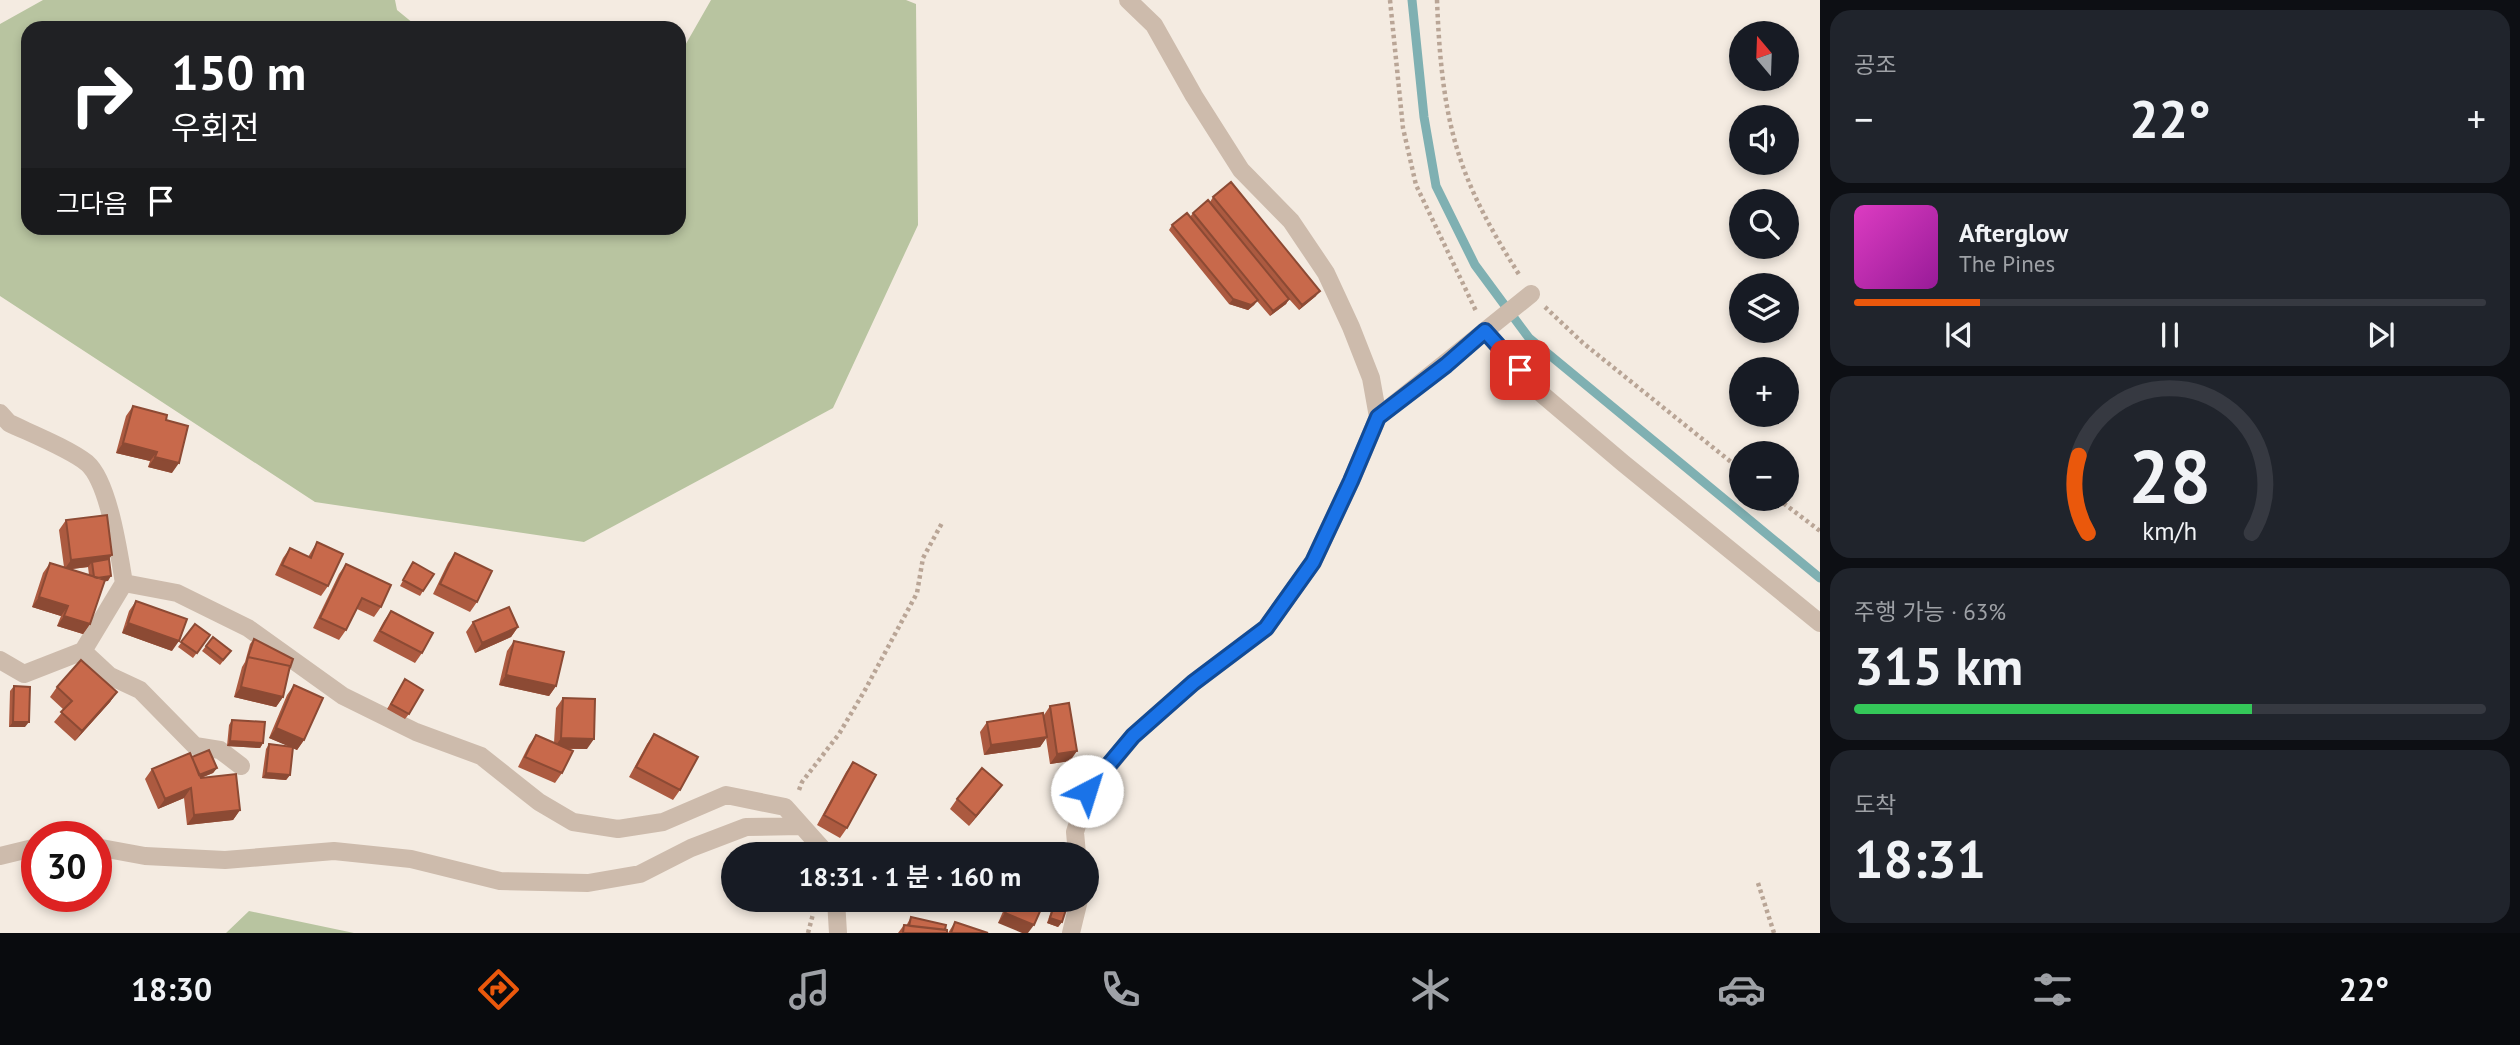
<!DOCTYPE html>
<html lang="ko">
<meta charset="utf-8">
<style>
:root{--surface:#171b24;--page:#20242c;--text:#f1f3f6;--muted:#9ea1a6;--line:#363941;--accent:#ea580c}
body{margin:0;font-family:"PT Sans","Noto Sans KR",sans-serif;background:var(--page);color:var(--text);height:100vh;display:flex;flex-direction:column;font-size:26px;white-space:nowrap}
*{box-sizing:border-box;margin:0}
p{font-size:23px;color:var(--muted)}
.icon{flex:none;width:38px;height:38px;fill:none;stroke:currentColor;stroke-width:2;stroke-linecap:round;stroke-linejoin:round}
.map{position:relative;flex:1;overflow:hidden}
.details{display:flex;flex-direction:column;gap:10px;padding:10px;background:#0d0f14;width:700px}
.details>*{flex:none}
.guide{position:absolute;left:21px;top:21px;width:665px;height:214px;border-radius:21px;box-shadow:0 4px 10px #0003;background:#202124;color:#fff;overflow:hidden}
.needle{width:46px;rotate:341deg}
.controls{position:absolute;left:1729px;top:21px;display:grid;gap:14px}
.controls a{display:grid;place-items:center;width:70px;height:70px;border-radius:50%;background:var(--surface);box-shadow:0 4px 10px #0003;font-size:35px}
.speed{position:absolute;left:21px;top:821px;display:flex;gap:14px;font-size:35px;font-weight:700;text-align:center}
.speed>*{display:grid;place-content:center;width:91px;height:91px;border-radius:50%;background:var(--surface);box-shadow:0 4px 10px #0003;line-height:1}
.speed .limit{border:10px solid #d22;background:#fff;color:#111}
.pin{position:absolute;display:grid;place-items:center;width:60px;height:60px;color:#fff;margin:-30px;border-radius:14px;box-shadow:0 4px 10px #0006}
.me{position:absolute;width:77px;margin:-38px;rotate:40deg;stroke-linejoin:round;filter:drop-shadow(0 0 5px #0008)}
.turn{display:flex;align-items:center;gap:24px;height:147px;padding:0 35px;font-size:32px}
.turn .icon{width:91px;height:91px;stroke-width:2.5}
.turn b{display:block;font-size:49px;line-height:60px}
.then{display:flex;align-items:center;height:66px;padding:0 35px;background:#0003;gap:14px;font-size:26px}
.big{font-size:52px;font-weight:600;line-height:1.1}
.details .tile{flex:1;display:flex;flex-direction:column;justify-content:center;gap:10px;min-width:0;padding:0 24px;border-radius:21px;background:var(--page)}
.details .dial{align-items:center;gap:0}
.dial svg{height:182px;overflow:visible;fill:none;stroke:var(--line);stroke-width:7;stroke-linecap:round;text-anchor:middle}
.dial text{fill:var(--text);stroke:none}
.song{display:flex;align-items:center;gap:21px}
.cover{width:84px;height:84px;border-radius:10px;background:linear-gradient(135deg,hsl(310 70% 55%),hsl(300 70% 35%))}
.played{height:7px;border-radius:4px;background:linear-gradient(90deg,var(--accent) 20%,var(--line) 20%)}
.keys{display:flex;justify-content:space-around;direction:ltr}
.heat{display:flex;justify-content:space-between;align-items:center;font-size:38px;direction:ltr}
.charge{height:10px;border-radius:5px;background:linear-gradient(90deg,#34c759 63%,var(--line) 0)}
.trip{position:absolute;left:721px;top:842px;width:378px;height:70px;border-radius:35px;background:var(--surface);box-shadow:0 4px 10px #0003;font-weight:600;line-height:70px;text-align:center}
.dock{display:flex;height:112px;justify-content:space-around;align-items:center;background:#090b0e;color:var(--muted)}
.dock .icon{width:49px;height:49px}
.dock .current{color:var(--accent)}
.dock b{font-size:32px;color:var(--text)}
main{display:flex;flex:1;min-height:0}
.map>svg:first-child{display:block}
.green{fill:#b8c4a0}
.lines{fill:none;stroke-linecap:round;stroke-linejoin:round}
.stream{stroke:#7fb0b2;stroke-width:9}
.path{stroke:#b9a596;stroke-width:4.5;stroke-dasharray:3.5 3.5;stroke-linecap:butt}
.minor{stroke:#cdbbac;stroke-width:18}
.wall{fill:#ac5a40;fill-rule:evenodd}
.shaded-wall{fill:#8c4a34}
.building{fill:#c8694b;stroke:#8c4a34;stroke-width:2}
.route-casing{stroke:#114b97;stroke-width:18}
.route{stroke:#1a73e8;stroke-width:12}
</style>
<main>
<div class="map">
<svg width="1820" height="933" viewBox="0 0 1820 933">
<rect width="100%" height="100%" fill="#f4ebe1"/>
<!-- green -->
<path class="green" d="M43,0H395L397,10L419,28H28V228H679V56L711,0H906L916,4L918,225L833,408L584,542L315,502L0,296V24Z
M249,911L354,933H226Z"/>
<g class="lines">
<!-- stream -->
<path class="stream" d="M1412,0L1424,117L1436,186L1475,265L1529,338L1820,578"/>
<!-- path -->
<path class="path" d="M1390,0L1403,128L1416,185L1476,311
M1437,0C1439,51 1443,106 1459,155C1473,199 1496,238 1520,276
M1545,307L1583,343L1741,470
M1778,499L1820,531
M799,790L802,782L839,734L865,690L917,593L923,558L942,523
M1758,883L1774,933
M808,933L813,914"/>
<!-- minor -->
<path class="minor" d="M1128,0L1154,25L1194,96L1241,170L1291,221L1326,273L1351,327L1371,378L1378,417
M1485,331L1537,390L1623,463L1820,623
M0,413L9,423C30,433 70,449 87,463C109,482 119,554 124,583
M83,651L110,676L140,690L195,746L220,750L241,766
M0,660L24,674L83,651L124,583L177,593L248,628L343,696L416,732L481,756L539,802L573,822L618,829L663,822L726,795L785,807L827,854
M96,847L145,856L225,860L334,851L411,859L500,881L588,883L640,874L691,848L746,827L801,826
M1077,854L1075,832L1088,791L1133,736L1193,683L1266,628L1313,562L1351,481L1378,417L1531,294
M0,856L37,847
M836,900L838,933
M1071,933L1079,900"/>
</g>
<!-- wall -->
<path class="wall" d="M1213,197L1316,296L1299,310L1289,299L1286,304L1270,316L1257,301L1254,305L1248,310L1229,304L1169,230L1172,225L1190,217L1193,213L1210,202Z
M133,406L166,420L172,473L148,467L150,461L116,453L126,416Z
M66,520L109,559L108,581H104L90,624L83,634L57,626L61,616L32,607L43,573L50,563L64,567L59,530ZM88,567L89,575L71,569Z
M317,542L328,586L321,596L275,575L283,558L290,548L308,557Z
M455,553L477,602L470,612L433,594L448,563Z
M413,562L423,591L420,596L400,586Z
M346,564L381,607L374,617L357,609L346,630L339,640L313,628L339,574Z
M136,601L172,651L122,633L129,611Z
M391,611L422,653L415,663L373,641L384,621Z
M473,622L518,627L511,637L475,653L466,632Z
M195,624L210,635L193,658L178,647Z
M213,637L231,651L220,665L202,651Z
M254,639L289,669L283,697L276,707L234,697L242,667L245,662L250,644Z
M514,641L556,686L549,696L499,685L507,651Z
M402,684L409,714L405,719L387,709Z
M294,685L304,740L297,750L293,748L290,775L286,780L262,778L266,749L269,744L289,746L269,738L287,695Z
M14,686L25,727H9L10,691Z
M57,687L117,692L110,702L75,741L54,722L64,710L50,697Z
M563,698L587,749H567L562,773L555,783L518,767L529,745L536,735L554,743L556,708Z
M1050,706L1070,761L1050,764L1046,738L1040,747L984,755L980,732L987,722L1044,715Z
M232,720L263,743L260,748L227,746L229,725Z
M654,734L680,790L673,800L629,777L647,744Z
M192,757L217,768L213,773L201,778L240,810L233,820L187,825L184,798L158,809L145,779L152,769Z
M853,762L847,828L840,838L817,825L846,772Z
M1002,785L969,826L950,809L957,799Z
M1008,900H1069L1062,922L1058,927L1047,923L1051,911L1042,908L998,923Z
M911,917L945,930L947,933H898L904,925L906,926Z
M955,922L988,933H948Z"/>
<!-- shaded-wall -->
<path class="shaded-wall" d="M1320,291L1316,296L1299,310L1302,305Z
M1233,299L1258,300L1254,305L1248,310L1229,304Z
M1289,299L1286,304L1270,316L1273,311Z
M123,443L157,452L150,461L116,453Z
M155,457L179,463L172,473L148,467Z
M112,555L105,564L92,562L88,567L64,570L71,560Z
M111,576L108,581L91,583L94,578Z
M39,597L68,606L61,616L32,607Z
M64,616L90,624L83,634L57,626Z
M128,623L179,641L172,651L122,633Z
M518,627L511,637L475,653L482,643Z
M506,675L556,686L549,696L499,685Z
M241,687L283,697L276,707L234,697Z
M117,692L110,702L75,741L82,731Z
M13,722H29L25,727H9Z
M276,728L304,740L297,750L269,738Z
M1047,737L1040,747L984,755L991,745Z
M561,738L594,739L587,749L554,748Z
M230,741L263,743L260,748L227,746Z
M1077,751L1070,761L1050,764L1057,754Z
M217,768L213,773L195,780L199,775Z
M266,773L290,775L286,780L262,778Z
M1002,785L995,795L969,826L976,816Z
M191,788L184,798L158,809L165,799Z
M240,810L233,820L187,825L194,815Z
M923,901L947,905L944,910L920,906Z
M1045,903L1054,906L1051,911L1042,908Z
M1005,913L1034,925L1028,933H1022L998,923Z
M1050,918L1062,922L1058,927L1047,923Z"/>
<!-- building -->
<path class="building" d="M1231,182L1320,291L1302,305L1213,197Z
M1208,200L1289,299L1273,311L1193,213Z
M1187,213L1258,300L1251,305L1233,299L1172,225Z
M133,406L167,415L166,420L188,426L179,463L155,457L157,452L123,443Z
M107,515L112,555L71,560L66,520Z
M317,542L343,554L328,586L282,565L290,548L311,558Z
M455,553L492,571L477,602L440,584Z
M109,559L111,576L97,578L94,577L92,562Z
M413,562L434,574L423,591L403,580Z
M50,563L105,580L90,624L64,616L68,606L39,597Z
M346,564L391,585L381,607L362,598L346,630L320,618Z
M136,601L187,619L179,641L128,623Z
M509,607L518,627L482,643L473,622Z
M391,611L433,633L422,653L380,631Z
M195,624L210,635L197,653L181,642Z
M213,637L231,651L223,660L206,646Z
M254,639L293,659L290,668V666L248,657Z
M514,641L564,652L556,686L506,675Z
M248,657L290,666L283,697L241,687Z
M81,660L117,692L82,731L61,712L72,701L57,687Z
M405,679L423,690L409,714L391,704Z
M294,685L323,698L304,740L276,728Z
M14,686L30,687L29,722H13Z
M563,698L595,699L594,739L561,738Z
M1069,703L1077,751L1057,754L1050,706Z
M1043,713L1047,737L991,745L987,722Z
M232,720L265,722L263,743L230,741Z
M654,734L698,757L680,790L636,767Z
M536,735L573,751L562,773L525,757Z
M269,744L293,747L290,775L266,773Z
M209,750L217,768L199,775L192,757Z
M190,753L201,778L236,774L240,810L194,815L191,788L165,799L152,769Z
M853,762L876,775L847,828L824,815Z
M982,768L1002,785L976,816L957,799Z
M1019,847L1031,854H1015Z
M931,848L955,851V854H930Z
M978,852H1005V854H978Z
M924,900H948L947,905L923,901Z
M1011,900H1045L1034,925L1005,913Z
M1046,900H1069L1062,922L1050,918L1054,906L1045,903Z
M911,917L946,925L945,930L909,926Z
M955,922L988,933H951Z
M904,925L947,930V933H903Z"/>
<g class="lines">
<!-- route casing -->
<g class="route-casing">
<path id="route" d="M1087,791L1133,736L1193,683L1266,628L1313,562L1351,481L1378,417L1446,365L1485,331L1520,370"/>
</g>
<!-- route -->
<use href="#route" class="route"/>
</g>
</svg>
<div class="controls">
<a><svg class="needle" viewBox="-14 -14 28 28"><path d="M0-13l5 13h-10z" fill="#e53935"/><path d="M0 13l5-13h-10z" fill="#9ea1a6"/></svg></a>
<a><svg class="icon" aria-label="sound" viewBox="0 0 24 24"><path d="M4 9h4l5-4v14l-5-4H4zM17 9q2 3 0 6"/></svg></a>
<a><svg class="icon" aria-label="search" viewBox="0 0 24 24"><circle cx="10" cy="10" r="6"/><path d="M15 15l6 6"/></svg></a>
<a><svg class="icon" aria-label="layers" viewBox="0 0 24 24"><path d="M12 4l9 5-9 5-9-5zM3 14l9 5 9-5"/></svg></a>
<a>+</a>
<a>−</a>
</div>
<div class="speed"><div class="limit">30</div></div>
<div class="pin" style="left:1520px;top:370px;background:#d93025"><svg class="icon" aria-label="arrive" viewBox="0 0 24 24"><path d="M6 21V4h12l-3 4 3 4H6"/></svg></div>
<svg class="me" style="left:1087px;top:791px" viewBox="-20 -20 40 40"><circle r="19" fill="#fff"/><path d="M0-13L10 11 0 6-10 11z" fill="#1a73e8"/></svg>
<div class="trip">18:31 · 1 분 · 160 m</div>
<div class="guide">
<div class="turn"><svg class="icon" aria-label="right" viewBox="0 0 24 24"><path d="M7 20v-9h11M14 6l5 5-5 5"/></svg><div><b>150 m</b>우회전</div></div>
<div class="then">그다음<svg class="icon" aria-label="arrive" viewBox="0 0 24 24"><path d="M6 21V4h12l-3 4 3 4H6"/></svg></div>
</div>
</div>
<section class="details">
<div class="tile"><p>공조</p>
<div class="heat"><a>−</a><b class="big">22°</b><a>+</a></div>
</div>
<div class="tile">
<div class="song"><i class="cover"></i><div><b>Afterglow</b><p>The Pines</p></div></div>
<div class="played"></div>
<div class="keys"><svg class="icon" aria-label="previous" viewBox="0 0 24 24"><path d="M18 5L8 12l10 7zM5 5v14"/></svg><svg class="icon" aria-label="pause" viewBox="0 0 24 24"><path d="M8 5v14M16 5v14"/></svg><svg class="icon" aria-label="next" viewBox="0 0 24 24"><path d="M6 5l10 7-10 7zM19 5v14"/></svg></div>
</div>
<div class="tile dial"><svg viewBox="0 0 100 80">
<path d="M14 69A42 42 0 1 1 86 69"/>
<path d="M14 69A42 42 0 0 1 10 35" stroke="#ea580c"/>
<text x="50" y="56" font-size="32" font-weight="700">28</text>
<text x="50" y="72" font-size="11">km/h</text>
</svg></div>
<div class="tile"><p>주행 가능 · 63%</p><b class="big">315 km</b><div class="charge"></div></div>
<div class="tile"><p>도착</p><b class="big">18:31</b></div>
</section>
</main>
<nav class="dock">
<b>18:30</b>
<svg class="icon current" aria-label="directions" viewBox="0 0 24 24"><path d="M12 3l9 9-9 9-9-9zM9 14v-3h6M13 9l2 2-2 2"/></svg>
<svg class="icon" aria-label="music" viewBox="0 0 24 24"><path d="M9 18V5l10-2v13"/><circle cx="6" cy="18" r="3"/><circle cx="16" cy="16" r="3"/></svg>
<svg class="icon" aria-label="phone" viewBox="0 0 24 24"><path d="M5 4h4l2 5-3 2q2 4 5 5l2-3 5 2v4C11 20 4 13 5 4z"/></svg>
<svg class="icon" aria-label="climate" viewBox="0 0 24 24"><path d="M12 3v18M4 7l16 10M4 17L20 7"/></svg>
<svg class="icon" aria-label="car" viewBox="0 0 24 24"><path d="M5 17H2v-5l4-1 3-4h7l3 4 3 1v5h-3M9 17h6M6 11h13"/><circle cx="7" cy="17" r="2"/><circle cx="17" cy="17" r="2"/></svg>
<svg class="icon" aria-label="filters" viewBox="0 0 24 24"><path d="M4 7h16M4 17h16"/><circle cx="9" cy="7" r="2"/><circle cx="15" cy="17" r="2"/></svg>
<b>22°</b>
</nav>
